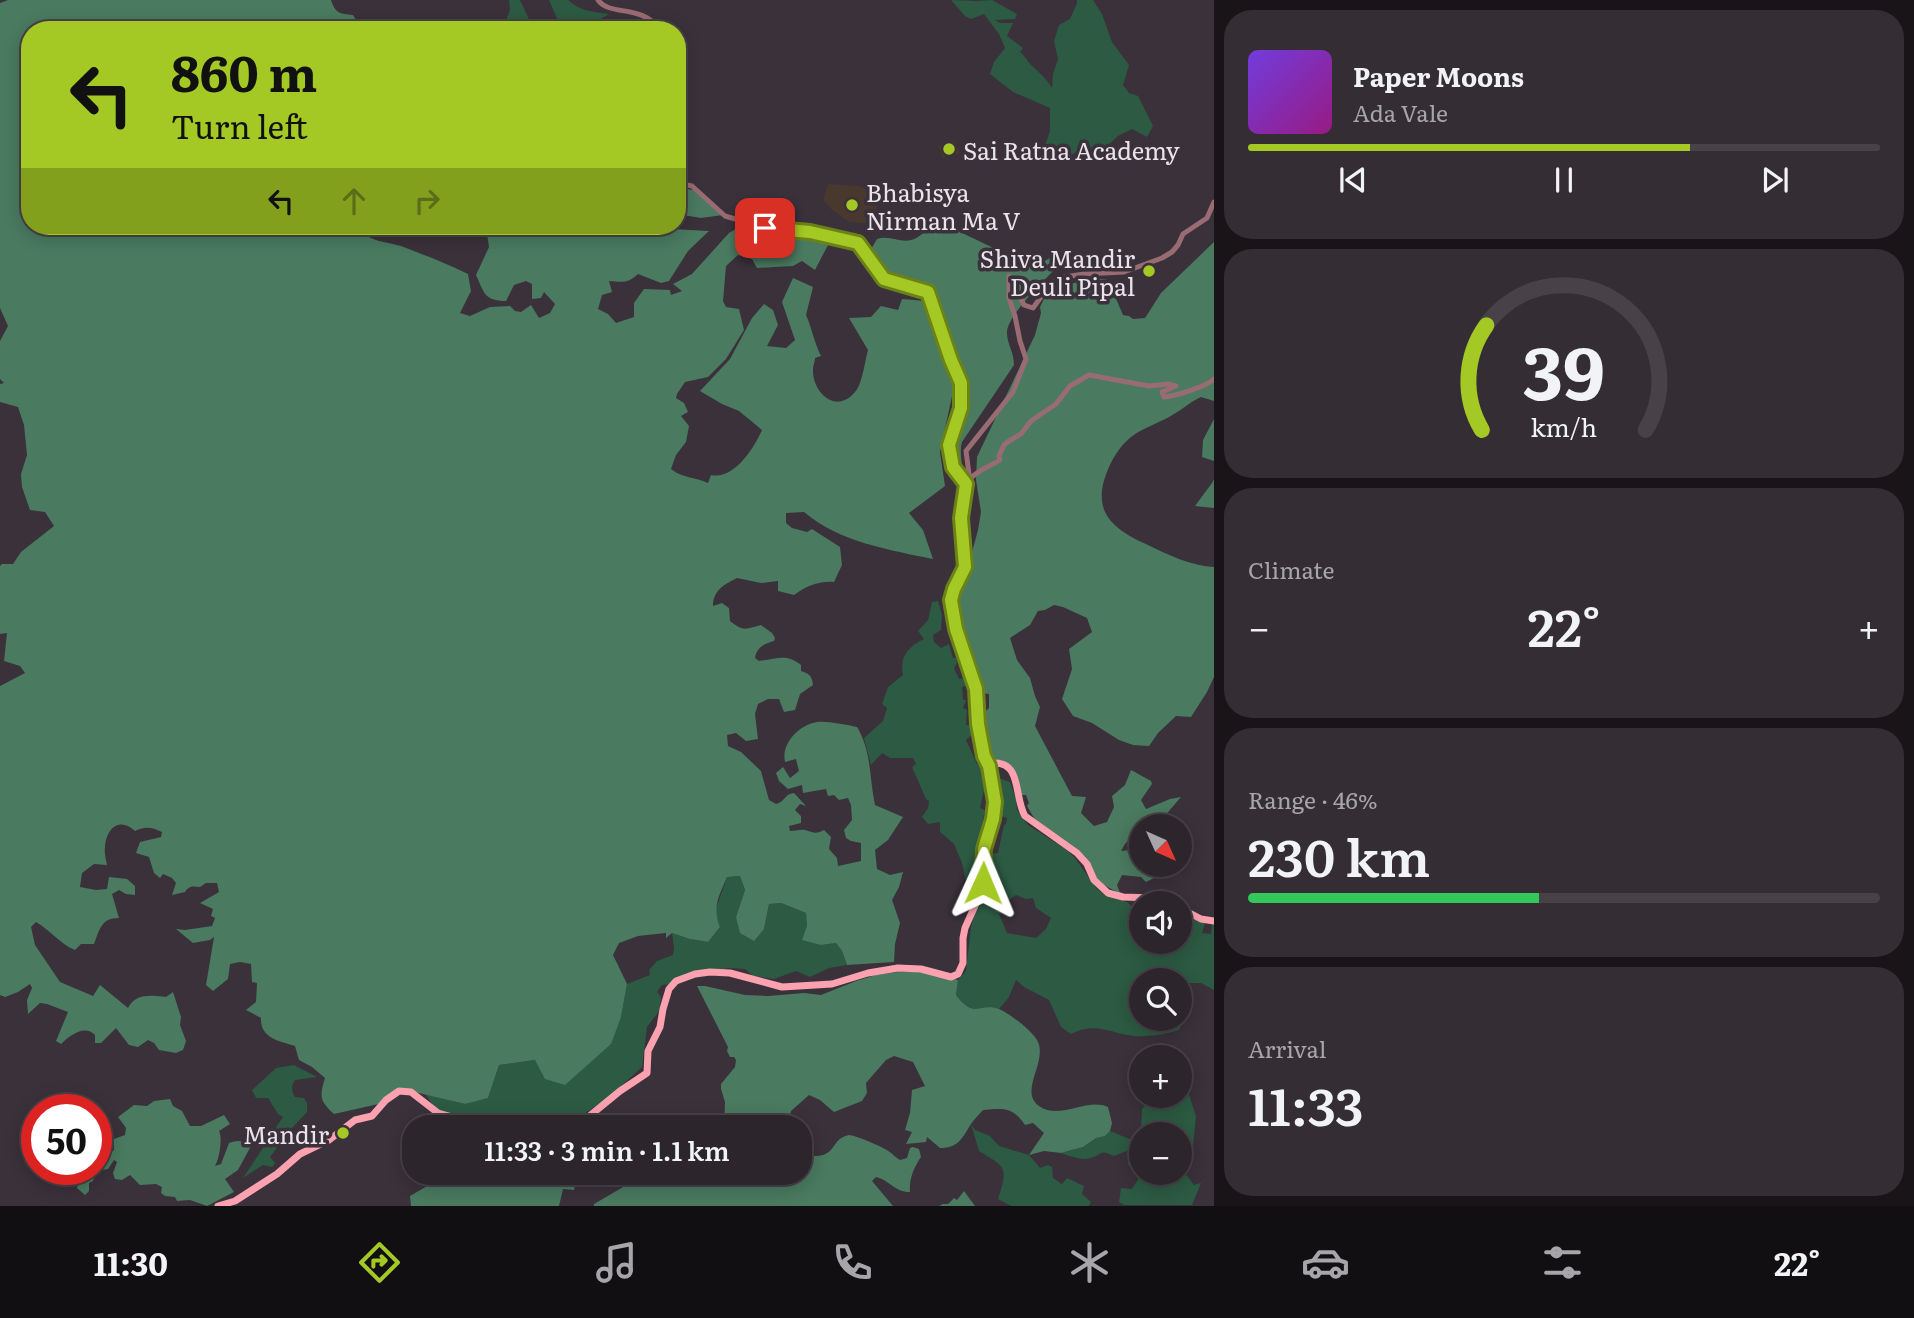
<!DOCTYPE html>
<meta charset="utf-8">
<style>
:root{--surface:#2c252c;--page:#342d34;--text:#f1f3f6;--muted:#a6a5a9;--line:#484248;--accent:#a4c824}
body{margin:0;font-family:Literata,serif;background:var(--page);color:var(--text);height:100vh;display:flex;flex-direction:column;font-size:26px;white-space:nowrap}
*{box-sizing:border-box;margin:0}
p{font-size:23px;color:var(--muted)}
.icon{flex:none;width:38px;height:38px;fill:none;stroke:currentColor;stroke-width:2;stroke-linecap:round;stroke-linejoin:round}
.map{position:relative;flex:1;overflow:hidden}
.panel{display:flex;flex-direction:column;gap:10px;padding:10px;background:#181418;width:700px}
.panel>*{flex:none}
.banner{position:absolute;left:21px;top:21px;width:665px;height:214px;border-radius:28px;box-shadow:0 4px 18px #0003,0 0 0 2px var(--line);background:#a4c824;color:#111;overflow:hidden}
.needle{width:46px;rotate:135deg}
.fabs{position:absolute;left:1129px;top:814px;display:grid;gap:14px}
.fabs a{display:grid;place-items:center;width:63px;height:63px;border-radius:50%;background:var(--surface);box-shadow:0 4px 18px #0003,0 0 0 2px var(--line);font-size:35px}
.speed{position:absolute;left:21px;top:1094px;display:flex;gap:14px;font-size:35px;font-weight:700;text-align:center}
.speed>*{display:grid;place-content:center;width:91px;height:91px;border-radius:50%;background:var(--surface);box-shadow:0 4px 18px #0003,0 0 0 2px var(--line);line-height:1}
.speed .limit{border:10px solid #d22;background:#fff;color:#111}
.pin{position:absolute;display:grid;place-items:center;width:60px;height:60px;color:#fff;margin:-30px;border-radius:14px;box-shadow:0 4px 10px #0006}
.me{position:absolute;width:77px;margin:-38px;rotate:1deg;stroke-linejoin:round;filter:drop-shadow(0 0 5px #0008)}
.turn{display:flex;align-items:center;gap:24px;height:147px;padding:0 35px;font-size:32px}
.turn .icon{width:91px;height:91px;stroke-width:2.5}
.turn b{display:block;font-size:49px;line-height:60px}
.lanes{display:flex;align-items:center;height:66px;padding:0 35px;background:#0003;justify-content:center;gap:35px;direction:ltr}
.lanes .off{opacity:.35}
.big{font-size:52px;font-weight:600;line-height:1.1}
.panel .tile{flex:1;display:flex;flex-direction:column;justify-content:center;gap:10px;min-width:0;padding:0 24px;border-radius:28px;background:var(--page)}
.panel .dial{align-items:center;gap:0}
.dial svg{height:182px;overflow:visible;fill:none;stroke:var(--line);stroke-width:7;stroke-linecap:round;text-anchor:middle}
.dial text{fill:var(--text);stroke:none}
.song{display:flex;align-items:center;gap:21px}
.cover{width:84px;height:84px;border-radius:10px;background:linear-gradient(135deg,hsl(260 70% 55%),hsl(310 70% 35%))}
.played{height:7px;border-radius:4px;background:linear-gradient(90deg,var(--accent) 70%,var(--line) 70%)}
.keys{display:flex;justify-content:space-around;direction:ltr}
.heat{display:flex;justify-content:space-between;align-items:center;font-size:38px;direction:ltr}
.charge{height:10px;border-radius:5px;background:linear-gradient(90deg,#34c759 46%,var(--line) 0)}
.trip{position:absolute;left:402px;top:1115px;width:410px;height:70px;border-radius:28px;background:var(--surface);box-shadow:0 4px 18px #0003,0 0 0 2px var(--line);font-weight:600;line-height:70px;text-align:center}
.tab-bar{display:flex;height:112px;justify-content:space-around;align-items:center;background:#120f12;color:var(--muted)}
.tab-bar .icon{width:49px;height:49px}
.tab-bar .current{color:var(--accent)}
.tab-bar b{font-size:32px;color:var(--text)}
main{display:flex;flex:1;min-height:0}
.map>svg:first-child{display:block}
.education{fill:#49382e}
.green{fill:#2c5a42;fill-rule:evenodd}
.forest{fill:#4a7a60}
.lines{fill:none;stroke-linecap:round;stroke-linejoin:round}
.minor{stroke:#986c72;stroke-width:5}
.major{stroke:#fba1af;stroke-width:7}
.route-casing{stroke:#6b8217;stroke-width:18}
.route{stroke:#a4c824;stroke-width:12}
.poi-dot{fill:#a4c824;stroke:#3a313b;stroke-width:2.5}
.labels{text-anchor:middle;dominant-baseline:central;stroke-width:7;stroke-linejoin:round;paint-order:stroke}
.poi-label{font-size:24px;fill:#e9e4ea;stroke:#3a313b;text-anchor:start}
</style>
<main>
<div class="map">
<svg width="1214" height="1206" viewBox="0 0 1214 1206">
<rect width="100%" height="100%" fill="#3a313b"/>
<!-- education -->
<path class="education" d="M954,140L960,153L942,158L939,146Z
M828,184L859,186L878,192L875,224L849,222L831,209L823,200Z"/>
<!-- green -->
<path class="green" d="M509,0H520L534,30H510L512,25L506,20L510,10Z
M549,0H568C580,11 593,12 609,14C593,24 581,30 562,30Z
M951,0L977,1L992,0L1017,14L1015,19L995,20L1000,23H1013L1007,36L1023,48L1020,52C1025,56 1028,62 1032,66C1040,73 1046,78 1052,88L1053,74L1058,59L1054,41L1059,25L1070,19L1077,3V0H1093L1102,14L1112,42L1129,65L1123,85L1129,93L1138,96L1153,126L1147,137L1132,129L1118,136L1101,152L1082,150L1056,161L1043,152L1050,131V108L1013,92L990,74L994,62L1005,48L999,34L984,14L971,19L965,16Z
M421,226H446L452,237L423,234Z
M938,601L942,615L941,630L933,635L934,642L941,648L949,644L953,658H956L957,663L954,668L959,679L969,677L970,684L962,687L963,700H966L963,708L967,710L966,725H975L974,733L966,740L977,764L983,766L991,781L984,790L980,808L985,810L981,829L986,832L980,853L981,875L971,905L962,863L954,844L940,832V822L928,824L922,817L928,808L929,801L926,799L912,767L916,764L913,758H890L882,753L871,765L864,738L883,721L887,708L882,704L888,687L903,675C899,657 908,647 924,639L918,631L928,620L932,602Z
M996,777L1010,782L1016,799L1017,810L1028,825L1067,850L1075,858L1097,889L1104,894L1127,902L1141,915V942H1180V924L1183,927L1190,918L1205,923L1202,933L1211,934L1212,924H1214V990L1201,983H1189C1185,994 1188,997 1187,1007C1187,1015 1182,1023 1179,1030C1165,1034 1151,1037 1135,1036C1111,1034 1096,1021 1071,1034L1061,1027L1049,1000L1024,987L1016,980L1009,997L999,1009C978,1007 971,1015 956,995L958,980L966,971L971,927L975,913L987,891L990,854L998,853L1004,825L1006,824L1007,818L1001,816L1003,803L1001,786L996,785ZM1016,895L1026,899L1033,898L1036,908L1051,918L1046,929L1036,938L1007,933L999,914L1009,900ZM1141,980H1180V1018H1141Z
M740,876L745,890L736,917L764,929L769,904L781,903L806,913L807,926L821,945L836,943L842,951L847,965L829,968L810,977L796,971L774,979L753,976L745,969L728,968L675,984L662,985L657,992L661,997L659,1011L647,1027L642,1067L608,1098L564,1127H481L436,1110L425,1093L464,1104L488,1098L499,1065L536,1060L621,1017L627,984L650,975L649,970L657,961L673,955L674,949L672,933L690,939L708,942L720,927L714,914L727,877Z
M294,1065L317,1077L295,1080C291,1086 291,1090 295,1097L304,1098L307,1103V1112L292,1128L270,1157L275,1163L272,1167L263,1165L243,1178C257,1158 269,1137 283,1117L278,1114L268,1098H256L252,1090L276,1068Z
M1186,1071L1189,1095L1196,1116L1192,1157L1185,1173L1194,1185L1201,1183L1192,1205H1124L1119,1202L1121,1188L1132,1189L1140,1176L1136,1163L1128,1165L1129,1150L1114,1156C1100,1149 1103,1154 1091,1158C1082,1161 1070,1156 1061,1153L1083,1147L1096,1138L1105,1136L1110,1131L1132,1140L1141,1129L1142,1109L1154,1096H1180V1074ZM1141,1134H1180V1172H1141Z
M971,1124L975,1130L990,1136L999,1146L1029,1155L1040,1168L1048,1165L1052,1167L1053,1178L1062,1184L1067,1178L1084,1186L1082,1194L1091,1202L1089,1206H1011L998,1199C1008,1167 1007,1168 979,1151Z"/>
<!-- forest -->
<path class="forest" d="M8,0H331C335,13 340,14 353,15L362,30H336L312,25L302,30H30V184L26,190L30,205V226H344C357,229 367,238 379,241C387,243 394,244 401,246C424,255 446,263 468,274L471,291L460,313L470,316L490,307L510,306L515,311L521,312L531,305L539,318L550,313L555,304L544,292L541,298L532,299V284L526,281L514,285L506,301C484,301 484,292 476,275L489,247L486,227L501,231L506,226H671L672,229L709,231L688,251L669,281L661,283L638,274C627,284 623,282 609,281L612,292L602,295L598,309L608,314L616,323L634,317V303L644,289L670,290L671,295L682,291L673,284L692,274L729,233L741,226C752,228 763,233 774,234C790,236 817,232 828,245L815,270L802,261L793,266L757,268L752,259L738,255L726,266L723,301L726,307L739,309L744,330L726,359L708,377L685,382L677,394L676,398L684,403L688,412L681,416L689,426L686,442L676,455L671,469C682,478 695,477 708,483L711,475C734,480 754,448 762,430L739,411L722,404L700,391L730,359L752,318L764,304L773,310L778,325L767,346L786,348L795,340L782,302L793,278L813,287L806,315C812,328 814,342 821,356L815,358C815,362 813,365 813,369C812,392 836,415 855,392C862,385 865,361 868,350L849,318L871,317L881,306L898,310L902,299L926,301L954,387L940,452L945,486L909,513L923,530L933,559C890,550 839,542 804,512L786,513V523L792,528L807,532L812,529L840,547L842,565L834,582C818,581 807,586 794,595L778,591V581L761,583L737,578C725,584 713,590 713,606L722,603L729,608L730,621C744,632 745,629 761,625L772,633L775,638L774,641C764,644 757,647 755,658L759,661C777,659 786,653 801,665V671C809,674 812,675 813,685L800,694L795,710L784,712L779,699H768L758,704L755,714L758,739L746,741L736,733L727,735L728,746L741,752L761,771L769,800L776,804C785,802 784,794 794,793L806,806L800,804L795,810L801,816V823L789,826L790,831C794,831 801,829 805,830C813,832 815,835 824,830L831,837L829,849L837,858L838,866L861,861V843L851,841L846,838L844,830L852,820L851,805L848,798L839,800L834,795L828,796L826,789L803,793L802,785L788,789L779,781L776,773L783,767L790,778L799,771L796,759L785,762C781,743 799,725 817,722C828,721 847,725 857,727C872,752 869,777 875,805L903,817L888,840L875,850L877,869L890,875L903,872L899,887L892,900L900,923L895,944L894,962L847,965L842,951L836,943L821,945L802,940L807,926L806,913L781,903L769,904L764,929L754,941L740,933L736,917L745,890L740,876L727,877C719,896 712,907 720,927L708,942L690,939L672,933L666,938V933L638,936L619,943L613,955L627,984L621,1017L611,1044L565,1085L545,1079L535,1060L499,1065L488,1098L465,1104L398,1088L383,1103L334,1114C320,1101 319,1097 325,1078L312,1067L299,1060L295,1046C279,1041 260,1038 261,1018L246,1010L256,1002L257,983L252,982L251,964L240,962L230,964L228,979L213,991L206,985L214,937L210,940L193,943L176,929L185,930L212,926L215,918L211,916L213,909L200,903L219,892L217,883H206L200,887C192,886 189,886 185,892L172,895L176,883L172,878L163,874L160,878L154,873L149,857L136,853L140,842L161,837L162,832C151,827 146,826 135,831C119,816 106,829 105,847C104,853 106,860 107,865L94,864L82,873L80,887L96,890L107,889L109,877L127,879L135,886V895L126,894L119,890L112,894L119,918C101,918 100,929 94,944H81L75,950C60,944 50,930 36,922L31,927L35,945L60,982L93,996L100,985L128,1008C135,993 151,995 166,997L173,992L181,1017L180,1025L186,1041L183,1050L176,1053L159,1050L154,1043L148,1040L138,1047L129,1045L116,1028L101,1043H95V1035C85,1024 70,1035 61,1044L56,1041L68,1012L47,1004L40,1003L28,1014L27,1000L32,988L30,984L18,992L5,997L0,995V686L25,673L20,666L4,661L7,633L0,634V566L2,564H13L21,552L54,526L45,512L30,510L22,487L21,474L27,455L24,425L18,407L0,402V384L4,383L0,379V341L8,326L0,308V3Z
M677,187L698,191L723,215L701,218L677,214Z
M939,222L1002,252L1016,261L1029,259L1045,261L1059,252L1067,250L1069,253L1068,257C1054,270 1006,315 1007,333C1007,344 1014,352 1014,365L962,442C959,453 963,461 961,472L957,474L952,468L948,456L961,436L965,413L970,404L964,375L932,290L916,283L896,284L884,281L867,268L864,261L877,239C890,235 900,243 911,240C920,238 928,228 935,223Z
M1214,242V401L1201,397C1190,402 1183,409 1174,414C1160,423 1144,427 1131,437C1121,445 1114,456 1109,467C1090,510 1110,528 1148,545C1168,555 1192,566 1214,567V677L1207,692L1191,717L1176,716L1158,733L1149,746L1133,745L1119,740L1092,723L1073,716L1062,699L1072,669L1069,649L1092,632L1087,618L1063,607L1054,605L1045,610L1038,611L1030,625L1010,638L1017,660L1030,678L1035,696L1040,707L1035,726L1072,796L1086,797L1081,813L1094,826L1107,822L1114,807L1112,796L1125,785L1131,770L1151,781L1152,784L1141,800L1146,809L1170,799L1181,797L1163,818L1161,826H1141V830H1138L1125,844L1121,851L1141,849V864L1158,865L1167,867L1160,875L1146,882L1141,877L1122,875L1117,885L1120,893C1107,887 1094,882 1091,866L1034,818L1027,806L1029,803L1026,795H1020L1010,767L999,760L990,764L982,737L987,735L985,712L989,708V694L980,693L955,615L956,594L965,578L978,530L981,512L976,480L977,457L1035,335L1041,313L1040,307L1048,291L1060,285L1101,279L1108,280L1123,315L1129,316L1133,319L1145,318L1161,293Z
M1214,419V461L1202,457L1203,440Z
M1214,479V508L1195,506L1212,483Z
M898,972H929L958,980L956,995C975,1020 980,1002 999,1009C1009,1013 1032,1031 1037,1040C1049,1061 1018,1091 1039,1106C1060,1121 1087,1097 1108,1107L1112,1123L1110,1131L1105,1136L1096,1138L1083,1147L1068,1151L1061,1153L1044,1151L1029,1155L1044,1133L1033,1123L1025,1125C1013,1107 1004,1108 983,1110C979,1115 974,1119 971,1124C962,1138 959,1148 940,1148L927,1137L926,1142L906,1144L912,1132L905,1130L910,1113L912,1090L925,1086L913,1062L894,1056L886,1060L866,1083L867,1093L862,1101L834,1112L820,1100L809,1095L791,1111L787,1127H724L725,1102L721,1089V1084L735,1067L736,1060L734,1057H730L727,1051L728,1047L697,986H705L745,995L768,996L804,993L821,995L856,981L876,975Z
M170,1099L173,1106L182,1111L190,1126H201L224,1115L230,1124L219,1131C223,1139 219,1159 215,1166L221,1164L229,1143C237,1140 243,1140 251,1146L238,1170L225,1179L234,1192L207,1206L190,1200L177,1201L175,1197L165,1196L161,1193L162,1187L156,1184L140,1185L130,1175L122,1180L115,1179L113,1173L117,1162L114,1160L108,1169L102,1170L94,1176L93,1181L89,1183V1191L85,1195L77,1188L78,1184L83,1181V1177L88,1172L96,1169L100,1158H105L114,1150V1139L125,1135L126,1128L118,1117L134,1105L147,1106L154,1101Z
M849,1135C857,1136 886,1148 891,1153C894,1155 896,1158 900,1160L907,1158L910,1148L913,1147L919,1149L921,1157C914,1167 909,1179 910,1192C894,1192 891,1181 876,1177L872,1181L893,1206H594V1204L630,1183L637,1173L800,1172V1155C808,1155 815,1157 823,1155C837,1150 832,1139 849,1135Z
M469,1173V1172L577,1173L574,1190L563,1189L559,1206H411L410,1196L441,1178L467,1175Z
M964,1191L975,1206H939L943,1204H948L954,1198L957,1200Z"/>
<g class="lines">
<!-- minor -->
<path class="minor" d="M598,0C610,17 641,3 660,30
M677,183L692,186L725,216L765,228L810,232L857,243L884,279L928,292L951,360L961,383V408L949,445L953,467L966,484
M970,479C978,470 989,467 1000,460L999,456L1004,445L1009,441L1021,434L1031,421L1056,404L1070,386L1089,375L1149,386L1168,384L1176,386L1162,392L1164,397C1175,396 1206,387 1214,379
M989,766L984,756L978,725L976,689L956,629L951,600L954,589L965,567L961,518L966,484L969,474L966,451L1013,392L1026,359L1020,341L1015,316L1009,298V276L1024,305L1033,308L1046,290L1058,278L1084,274L1124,272L1162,258L1172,252L1178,245L1183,234L1207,218L1214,202"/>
<!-- major -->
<path class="major" d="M1180,908L1201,919L1214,921
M576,1127L620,1091L647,1073L648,1051L660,1027L663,1009L669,989L676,981L695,974L710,972L730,973L782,987L832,984L868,973L898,968L921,969L951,977L958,974L963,963V938L965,928L982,890L984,873V849L994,815L995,802L989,767L994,763C1022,762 1014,798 1025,816L1077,853L1087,864L1094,880L1108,893L1123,897L1153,898L1170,903
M218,1206L235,1201L277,1174L300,1154L329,1140L355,1120L372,1116L386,1100L399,1091L411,1092L438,1113L467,1121L478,1127"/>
</g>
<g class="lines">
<!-- route casing -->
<g class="route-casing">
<path id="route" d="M765,228L810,232L858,243L884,279L928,292L951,360L961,383V408L949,445L953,467L966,484L961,518L965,567L954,589L951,600L956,629L976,689L978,724L984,756L989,766L995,802L993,819L984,849L983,883"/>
</g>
<!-- route -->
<use href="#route" class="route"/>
</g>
<!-- markers -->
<g class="poi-dot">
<circle cx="949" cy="149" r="7"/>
<circle cx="852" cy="205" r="7"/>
<circle cx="1149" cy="271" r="7"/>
<circle cx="343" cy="1133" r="7"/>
</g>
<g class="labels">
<!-- poi labels -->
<g class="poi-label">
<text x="963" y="149">Sai Ratna Academy</text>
<text x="866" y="191">Bhabisya<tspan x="866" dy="28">Nirman Ma V</tspan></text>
<text x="1135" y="257" text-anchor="end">Shiva Mandir<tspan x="1135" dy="28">Deuli Pipal</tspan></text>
<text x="329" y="1133" text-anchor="end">Mandir</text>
</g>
</g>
</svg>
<div class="fabs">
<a><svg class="needle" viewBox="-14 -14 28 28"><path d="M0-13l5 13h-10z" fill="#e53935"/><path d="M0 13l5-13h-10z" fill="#a6a5a9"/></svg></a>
<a><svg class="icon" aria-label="sound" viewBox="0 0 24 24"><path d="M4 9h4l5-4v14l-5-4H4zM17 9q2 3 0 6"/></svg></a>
<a><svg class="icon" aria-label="search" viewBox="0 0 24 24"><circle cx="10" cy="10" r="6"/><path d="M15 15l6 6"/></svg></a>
<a>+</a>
<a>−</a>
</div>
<div class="speed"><div class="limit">50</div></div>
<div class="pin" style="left:765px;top:228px;background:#d93025"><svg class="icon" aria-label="arrive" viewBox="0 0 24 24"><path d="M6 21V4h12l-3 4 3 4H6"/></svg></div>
<svg class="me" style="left:983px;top:883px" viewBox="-20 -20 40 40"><path d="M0-17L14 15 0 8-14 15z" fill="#a4c824" stroke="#fff" stroke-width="4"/></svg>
<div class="trip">11:33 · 3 min · 1.1 km</div>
<div class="banner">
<div class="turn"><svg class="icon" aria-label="left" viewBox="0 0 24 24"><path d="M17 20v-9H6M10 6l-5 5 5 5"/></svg><div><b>860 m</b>Turn left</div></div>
<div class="lanes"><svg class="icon" aria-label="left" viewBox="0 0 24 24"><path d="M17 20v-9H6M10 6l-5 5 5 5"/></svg><svg class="icon off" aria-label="ahead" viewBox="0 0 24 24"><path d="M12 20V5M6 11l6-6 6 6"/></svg><svg class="icon off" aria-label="right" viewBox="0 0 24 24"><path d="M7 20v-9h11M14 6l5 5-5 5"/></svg></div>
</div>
</div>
<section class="panel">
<div class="tile">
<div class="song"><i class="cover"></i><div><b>Paper Moons</b><p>Ada Vale</p></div></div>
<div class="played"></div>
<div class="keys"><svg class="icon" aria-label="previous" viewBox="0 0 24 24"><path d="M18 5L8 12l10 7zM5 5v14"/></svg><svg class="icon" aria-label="pause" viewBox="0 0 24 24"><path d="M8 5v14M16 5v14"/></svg><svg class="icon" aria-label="next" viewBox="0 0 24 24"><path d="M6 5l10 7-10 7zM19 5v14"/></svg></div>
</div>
<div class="tile dial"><svg viewBox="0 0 100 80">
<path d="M14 69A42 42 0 1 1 86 69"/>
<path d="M14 69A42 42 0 0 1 16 23" stroke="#a4c824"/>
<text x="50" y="56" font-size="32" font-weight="700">39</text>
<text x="50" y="72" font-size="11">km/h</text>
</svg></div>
<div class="tile"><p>Climate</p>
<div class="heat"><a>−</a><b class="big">22°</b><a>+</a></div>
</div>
<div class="tile"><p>Range · 46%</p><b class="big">230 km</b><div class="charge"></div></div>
<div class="tile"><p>Arrival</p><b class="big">11:33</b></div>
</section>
</main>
<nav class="tab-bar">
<b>11:30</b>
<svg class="icon current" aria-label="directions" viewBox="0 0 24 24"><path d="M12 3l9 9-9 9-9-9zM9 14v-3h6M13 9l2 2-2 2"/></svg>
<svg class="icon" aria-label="music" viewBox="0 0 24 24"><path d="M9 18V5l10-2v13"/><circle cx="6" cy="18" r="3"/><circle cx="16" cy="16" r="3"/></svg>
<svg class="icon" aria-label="phone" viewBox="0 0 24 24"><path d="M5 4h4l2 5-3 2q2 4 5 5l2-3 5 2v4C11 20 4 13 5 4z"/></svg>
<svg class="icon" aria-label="climate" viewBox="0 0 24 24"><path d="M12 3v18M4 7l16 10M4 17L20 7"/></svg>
<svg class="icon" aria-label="car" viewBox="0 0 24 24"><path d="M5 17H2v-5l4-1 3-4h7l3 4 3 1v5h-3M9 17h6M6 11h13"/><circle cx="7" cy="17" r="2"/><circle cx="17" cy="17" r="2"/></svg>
<svg class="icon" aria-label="filters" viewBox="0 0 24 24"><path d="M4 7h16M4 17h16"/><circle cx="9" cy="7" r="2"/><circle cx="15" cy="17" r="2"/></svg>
<b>22°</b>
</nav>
